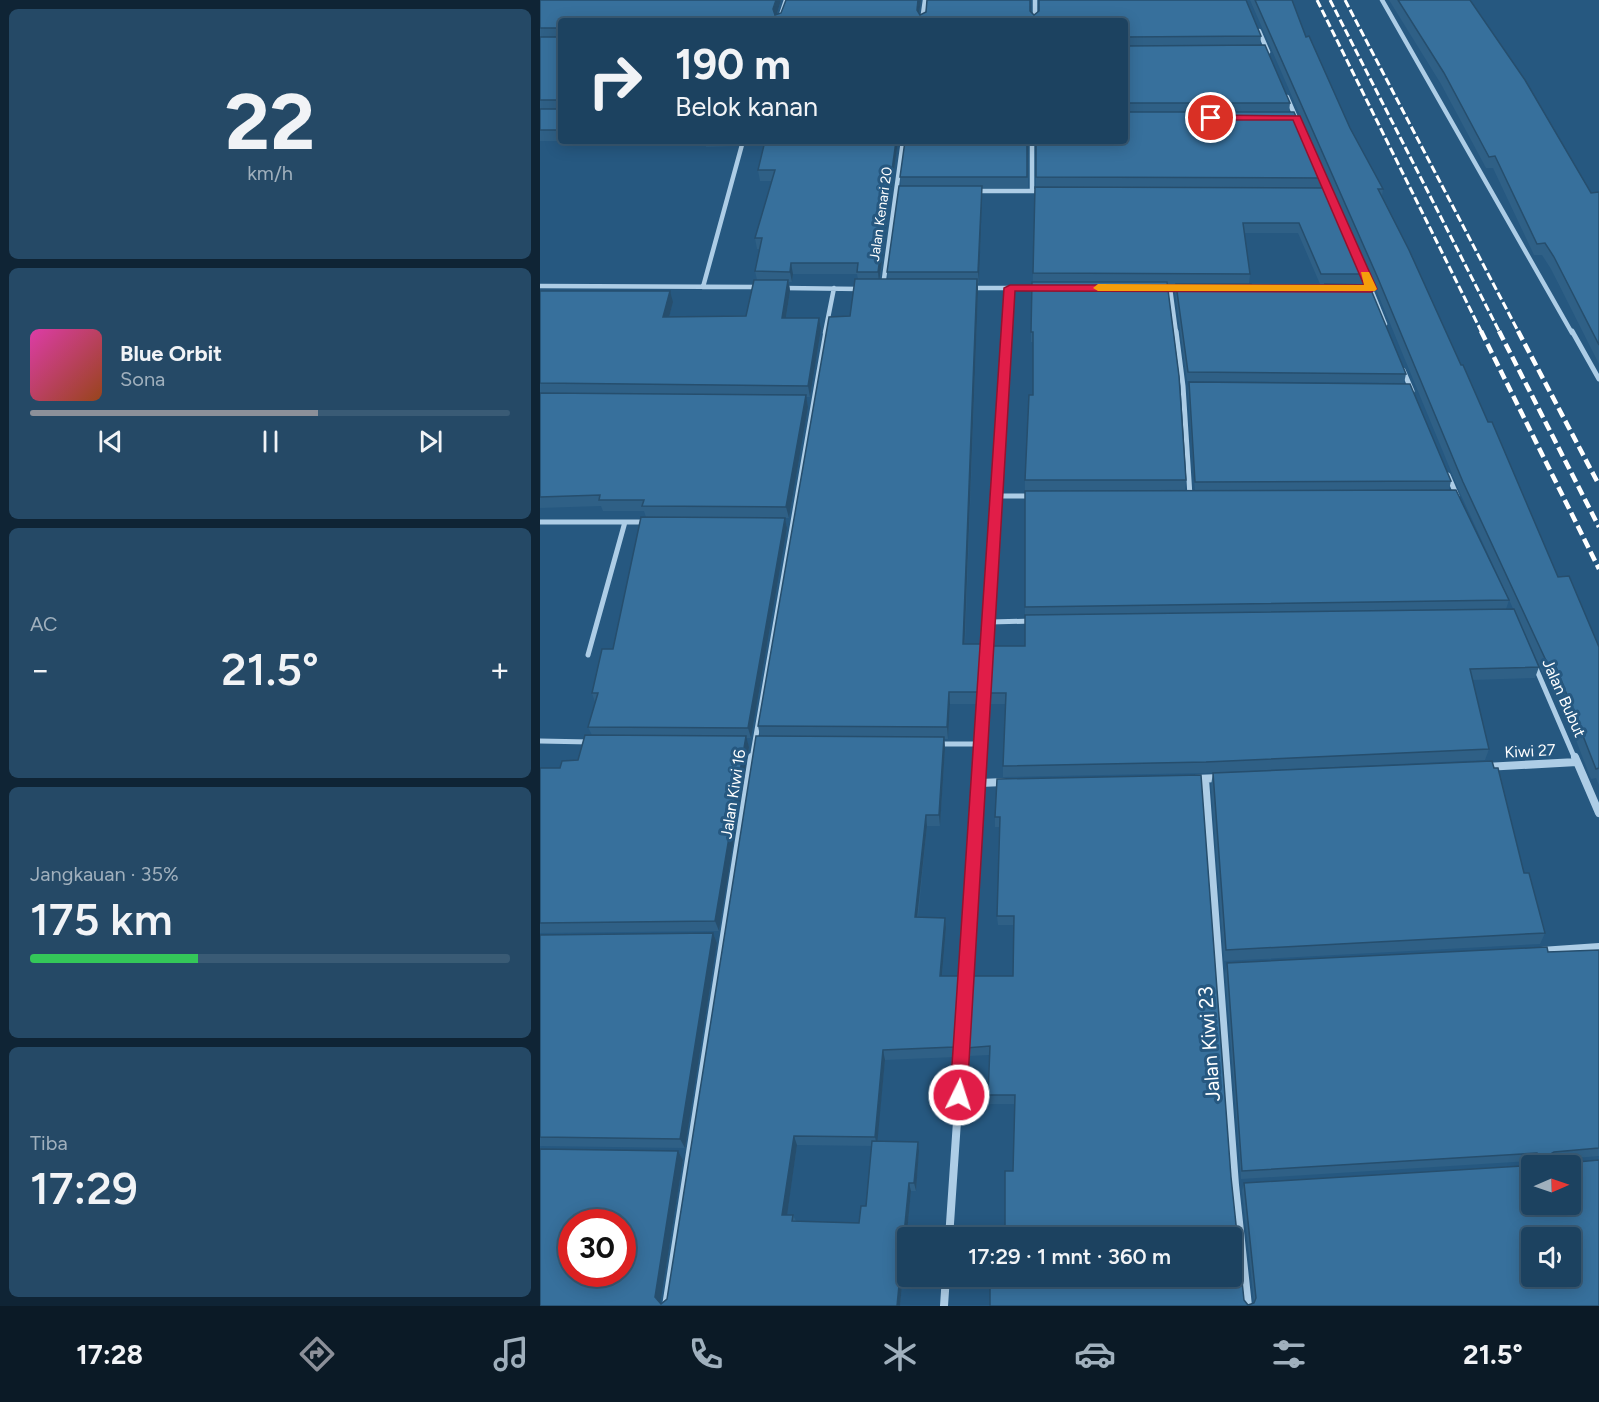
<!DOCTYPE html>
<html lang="id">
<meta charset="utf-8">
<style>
:root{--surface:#1c4260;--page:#254966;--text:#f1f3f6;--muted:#a0b0bd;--line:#3a5b75;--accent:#8c9099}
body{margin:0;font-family:Figtree,sans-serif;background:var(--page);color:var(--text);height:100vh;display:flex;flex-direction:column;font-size:22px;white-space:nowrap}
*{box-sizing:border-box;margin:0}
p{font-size:20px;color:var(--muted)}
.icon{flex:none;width:33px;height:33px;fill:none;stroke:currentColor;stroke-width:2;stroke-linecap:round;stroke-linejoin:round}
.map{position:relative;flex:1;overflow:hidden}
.drawer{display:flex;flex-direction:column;gap:9px;padding:9px;background:#0f2435;width:540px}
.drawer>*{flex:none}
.guide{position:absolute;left:18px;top:18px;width:570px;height:126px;border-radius:6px;box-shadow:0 3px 15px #0003,0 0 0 2px var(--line);background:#1c4260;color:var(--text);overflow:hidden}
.needle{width:39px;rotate:88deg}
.buttons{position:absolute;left:981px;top:1155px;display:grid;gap:12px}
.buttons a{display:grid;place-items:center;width:60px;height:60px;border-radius:6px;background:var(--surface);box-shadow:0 3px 15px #0003,0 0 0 2px var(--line);font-size:30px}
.speed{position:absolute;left:18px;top:1209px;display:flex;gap:12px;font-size:30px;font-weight:700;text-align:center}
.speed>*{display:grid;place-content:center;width:78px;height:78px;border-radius:50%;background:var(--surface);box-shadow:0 3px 15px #0003,0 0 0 2px var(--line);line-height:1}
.speed .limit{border:9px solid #d22;background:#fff;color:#111}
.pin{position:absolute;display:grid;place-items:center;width:51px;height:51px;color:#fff;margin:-26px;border:3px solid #fff;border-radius:50%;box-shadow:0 2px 6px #0007}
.me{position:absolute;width:66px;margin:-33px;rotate:4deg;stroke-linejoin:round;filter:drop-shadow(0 0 4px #0008)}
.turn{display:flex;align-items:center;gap:21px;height:126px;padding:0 18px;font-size:27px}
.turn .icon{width:78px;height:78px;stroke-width:2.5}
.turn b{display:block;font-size:42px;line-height:51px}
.big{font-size:45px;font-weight:600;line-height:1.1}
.drawer .widget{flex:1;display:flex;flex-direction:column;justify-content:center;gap:9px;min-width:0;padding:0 21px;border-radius:9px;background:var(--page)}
.drawer .dial{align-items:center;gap:0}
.dial b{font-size:78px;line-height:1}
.song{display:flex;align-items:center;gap:18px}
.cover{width:72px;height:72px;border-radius:9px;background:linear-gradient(135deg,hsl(320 70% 55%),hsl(20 70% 35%))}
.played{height:6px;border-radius:3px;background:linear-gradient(90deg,var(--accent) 60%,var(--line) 60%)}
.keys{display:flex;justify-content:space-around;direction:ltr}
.heat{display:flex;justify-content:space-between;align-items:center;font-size:33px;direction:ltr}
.charge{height:9px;border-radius:4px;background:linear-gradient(90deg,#34c759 35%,var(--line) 0)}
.trip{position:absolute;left:357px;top:1227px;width:345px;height:60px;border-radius:6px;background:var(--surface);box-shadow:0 3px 15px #0003,0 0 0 2px var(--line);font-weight:600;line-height:60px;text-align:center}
.tab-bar{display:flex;height:96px;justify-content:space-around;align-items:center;background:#0b1a26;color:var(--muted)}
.tab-bar .icon{width:42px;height:42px}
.tab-bar .on{color:var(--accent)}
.tab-bar b{font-size:27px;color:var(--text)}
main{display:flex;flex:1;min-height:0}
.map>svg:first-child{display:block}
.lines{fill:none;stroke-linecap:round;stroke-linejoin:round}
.minor-far2{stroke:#adcde6;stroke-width:4.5}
.minor-far1{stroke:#adcde6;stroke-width:5}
.minor{stroke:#adcde6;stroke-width:8}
.rail-far1{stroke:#fff;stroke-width:3;stroke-dasharray:8 3;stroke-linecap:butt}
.rail{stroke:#fff;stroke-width:4.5;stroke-dasharray:10 4.5;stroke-linecap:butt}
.wall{fill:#2f6086;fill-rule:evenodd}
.shaded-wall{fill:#264e6d}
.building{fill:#37709c;stroke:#264e6d;stroke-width:1.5;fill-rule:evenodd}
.route{fill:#e11d48;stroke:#92132f;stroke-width:1.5}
.slow{fill:#f59e0b}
.labels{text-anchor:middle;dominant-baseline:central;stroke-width:6;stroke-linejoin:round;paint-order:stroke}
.far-street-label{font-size:14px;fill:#fff;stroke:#265880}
.street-label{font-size:16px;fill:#fff;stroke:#265880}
.near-street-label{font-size:20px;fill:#fff;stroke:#265880}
</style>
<main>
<section class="drawer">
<div class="widget dial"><b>22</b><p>km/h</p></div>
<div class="widget">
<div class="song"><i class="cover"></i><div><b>Blue Orbit</b><p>Sona</p></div></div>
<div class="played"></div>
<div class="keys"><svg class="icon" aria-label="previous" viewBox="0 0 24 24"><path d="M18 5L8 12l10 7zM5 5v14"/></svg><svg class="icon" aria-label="pause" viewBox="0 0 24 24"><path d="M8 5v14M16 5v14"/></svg><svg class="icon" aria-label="next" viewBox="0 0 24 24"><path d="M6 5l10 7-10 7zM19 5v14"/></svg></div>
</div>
<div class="widget"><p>AC</p>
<div class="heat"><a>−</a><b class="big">21.5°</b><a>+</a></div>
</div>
<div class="widget"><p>Jangkauan · 35%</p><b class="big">175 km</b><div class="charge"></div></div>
<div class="widget"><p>Tiba</p><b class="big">17:29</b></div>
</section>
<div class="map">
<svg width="1059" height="1306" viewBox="0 0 1059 1306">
<rect width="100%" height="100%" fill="#265880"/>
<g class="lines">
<!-- minor-far2 -->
<path class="minor-far2" d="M495,0V21
M842,0L1032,333
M239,21L246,0
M382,21L385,0
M719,31L728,52
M747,97L756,118
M492,141V191
M781,174L790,195
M434,191H502
M822,267L845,324
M0,286L218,287
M343,286L363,141
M163,287L203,141
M244,288L320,289
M433,288H500
M630,288L636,333
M706,288L791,289
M285,333L294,288
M467,333L470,288"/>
<!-- minor-far1 -->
<path class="minor-far1" d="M636,331L643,386L650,496
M1032,331L1059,379
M863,370L872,391
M908,475L917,496
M457,496H493
M0,522H107
M450,622L492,621
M48,655L85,522
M995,666L1035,759
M0,741L50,742
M397,744H442
M212,759L286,331
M441,759L467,331"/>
<!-- minor -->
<path class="minor" d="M1035,757L1059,813
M945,767L1037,762
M654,779L680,778
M665,779L695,1185L708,1306
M440,783L464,782
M1001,951L1059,947
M409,1238L442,757
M126,1306L212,757
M404,1306L406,1276"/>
<!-- rail-far1 -->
<path class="rail-far1" d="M777,0L942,333
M790,0L960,333
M805,0L979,333"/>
<!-- rail -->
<path class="rail" d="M941,331L1059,569
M959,331L1059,527
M978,331L1059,485"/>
</g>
<!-- wall -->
<path class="wall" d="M0,0H241L237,14L381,0L379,13L380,15L491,11L494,15L721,36L720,45L750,103L749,112L783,178L782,188L825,274L823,284H780L758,233H704L710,274L709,284H627L646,480L645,491H655L648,391L649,382L911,481L909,490L969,600L966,609L999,667L995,678L932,680L949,749L945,760L665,773L463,777V766L466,704H449V693L485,646V480L493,395V342H491V332L496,187V141H585L21,21V141H0Z
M710,0H752L766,37L810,128L843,189L842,196L948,422L1018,577L1059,647V785L1056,778L1051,779L1012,678H1005L920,493L835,287Z
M849,0H930L1051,193L1059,192V364L1011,269L1002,255H994L953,168H946L901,84Z
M165,141H199L197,146L166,147Z
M205,141H358L340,279H348L347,272L361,186L360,177L488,141V188H442V197L439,283H438V292L425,644L442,657L439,704H410L408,739H404L405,749L400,826H387L378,917L405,918L406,928L402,976H419L420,986L415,1057L345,1060L337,1141L378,1142L379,1151L376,1191H371L360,1306H0L138,1151L143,1160L120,1304L127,1299L220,736L218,726L310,316L318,279L317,274H253L252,282H249L250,291L246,318H279L281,329L270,397H266L268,407L249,518H245L247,528L211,738H206L209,747L179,931L0,933V768H20L38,760L52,735L48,727L55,702L52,693L73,649L106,517L104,511H63L61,506L0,508V291L133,302L129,317L206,316L217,280L215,271L220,249H217L215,238L232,181H220L218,170L224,146H206ZM257,1145L332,1146L326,1206L319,1223L256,1221L253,1215H247Z
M636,284L712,291L784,289L785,284L866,374L864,383L647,381L635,293Z
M673,773L984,873L1005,933L1000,944L684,961L671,785Z
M457,779L691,1177L704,1300L708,1305L714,1303L702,1191L704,1183L996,1165L992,1161L701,1179L685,973L687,963L1059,950V1156L1009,1160L1059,1306H450L692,1276L473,1171L475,1104H449L448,1095L449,1055L427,1056L426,1048L473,976L474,925H458L457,916L459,827H455V817Z
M173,933L177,943L145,1148L0,1146V935Z"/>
<!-- shaded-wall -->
<path class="shaded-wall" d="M236,0H241L235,20L233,9Z
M378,0H381L378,20L377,10Z
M356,141H358L339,283L338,272Z
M442,186V197L439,283L438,272Z
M251,263L253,274L252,282L250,272Z
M437,279L438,292L424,656L423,644Z
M248,280L250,291L244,330L242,318Z
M130,291L133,302L126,329L123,317Z
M279,318L281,329L270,397L268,386Z
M266,395L268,407L249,518L246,507Z
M245,518L247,528L211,738L208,728Z
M441,644L442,657L439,704V692Z
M409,692L410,704L408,739L407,727Z
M206,736L209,747L179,931L175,921Z
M404,737L405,749L400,826L399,815Z
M386,815L387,826L376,928L375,917Z
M405,918L406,928L401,986L400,976Z
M173,933L177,943L145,1148L140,1139Z
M419,976L420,986L415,1057L414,1047Z
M343,1050L345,1060L337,1146L335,1137Z
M254,1136L257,1145L246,1223L242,1215Z
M378,1142L379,1151L376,1191L374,1183Z
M138,1151L143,1160L120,1305L115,1297Z
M369,1183L371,1191L360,1306H357Z"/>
<!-- building -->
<path class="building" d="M0,0H236L233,9L235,15L241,13L246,0H378L377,10L380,15L386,12L387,0H490V11L494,15L499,11V0H706L721,36L585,37V21H21V31L19,28H0Z
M715,0H752L766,37L769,36L810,128L843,189H838L869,250L921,365H923L948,422H952L1018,577L1029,576L1059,647V768L1056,769L1016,667H1009L923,482L837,276Z
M858,0H930L985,80L1051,193L1059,192V345L1014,257L1005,243L997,244L955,156L949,157L904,73Z
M21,35V103L19,100H0V37H19Z
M725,45L750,103H585V46Z
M21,106V130H0V109H19Z
M585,112H754L783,178L496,177V141H585Z
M225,141H356L338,272H317L318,263H251L250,272L215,271L222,238H215L235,170H218Z
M365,141H487V177H360Z
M359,186H442L438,272H347Z
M495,187L787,188L825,274H781L759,223H703L710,274L493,273Z
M315,279H437L423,644H441L439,692H409L407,727L218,726L289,317L310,316Z
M214,280H248L242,318H279L268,386L0,383V291H130L123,317L206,316Z
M492,282H627L639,376L646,480H485L489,395H493V332H491Z
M636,284H711L712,291L787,289L785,284L829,285L866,374L648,372Z
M649,382L870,384L911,481L655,482Z
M0,393L266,395L246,507L102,506L104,500H59L60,495L0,497Z
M916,490L969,600L485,607V491Z
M101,517L245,518L208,728L48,727L58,693H52L62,649H73Z
M974,609L999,667L930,669L949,749L666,762L463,766L466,693H449L451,646H485V615Z
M45,735L206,736L175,921L0,923V768H20L22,761L38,760Z
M216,736L404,737L399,815H386L375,917L405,918L400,976H419L414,1047L343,1050L335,1137L254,1136L242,1215H253L252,1221L319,1223L321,1206H326L332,1141L378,1142L374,1183H369L357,1306H0V1149L138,1151L115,1297L121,1304L127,1299ZM32,1222H82V1274H32Z
M952,761L954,768H958L984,873H989L1005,933L686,950L673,773Z
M661,775L691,1177L704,1300L708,1305L714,1303L716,1298L704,1183L997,1165L1003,1159L997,1153L702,1171L687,963L1007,947L1008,952L1059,950V1148L1014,1152L1009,1155V1161L1015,1164L1059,1160V1306H450V1276H692V1238H465V1171H473L475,1095H448L450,1046L426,1048L431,976H473L474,916H457L460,817H455L457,779ZM992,1166H1030V1204H992ZM992,1238H1030V1276H992Z
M173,933L140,1139L0,1137V935Z"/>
<!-- route -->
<path class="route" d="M671,115L760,116L837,289L831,292L475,291L427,1095L425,1101L419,1103L413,1101L410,1095L464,288L470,285H824L753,120H667L666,118Z"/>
<!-- slow -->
<path class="slow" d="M821,272H829L837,289L835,291H558L553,288L558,284L824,285Z"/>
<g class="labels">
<!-- far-street labels -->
<g class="far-street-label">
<text transform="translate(341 214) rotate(-82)">Jalan Kenari 20</text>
</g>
<!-- street labels -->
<g class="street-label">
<text transform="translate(1024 698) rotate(66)">Jalan Bubut</text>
<text transform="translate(990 751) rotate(-3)">Kiwi 27</text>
<text transform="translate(193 794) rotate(-81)">Jalan Kiwi 16</text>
</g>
<!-- near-street labels -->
<g class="near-street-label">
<text transform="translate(669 1044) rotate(-94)">Jalan Kiwi 23</text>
</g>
</g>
</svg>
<div class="buttons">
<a><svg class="needle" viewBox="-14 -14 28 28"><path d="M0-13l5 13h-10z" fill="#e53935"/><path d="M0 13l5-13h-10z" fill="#a0b0bd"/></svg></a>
<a><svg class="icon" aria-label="sound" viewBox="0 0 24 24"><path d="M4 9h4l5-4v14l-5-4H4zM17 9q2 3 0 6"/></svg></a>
</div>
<div class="speed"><div class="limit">30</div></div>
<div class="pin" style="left:671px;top:118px;background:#d93025"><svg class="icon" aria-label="arrive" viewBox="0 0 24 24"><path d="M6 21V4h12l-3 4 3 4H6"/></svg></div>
<svg class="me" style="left:419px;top:1095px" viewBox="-20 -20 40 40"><circle r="17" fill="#e11d48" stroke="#fff" stroke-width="3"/><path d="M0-11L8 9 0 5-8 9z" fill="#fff"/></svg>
<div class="trip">17:29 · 1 mnt · 360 m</div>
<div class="guide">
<div class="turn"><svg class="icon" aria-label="right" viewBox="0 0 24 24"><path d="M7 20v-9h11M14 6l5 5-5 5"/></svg><div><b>190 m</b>Belok kanan</div></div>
</div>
</div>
</main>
<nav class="tab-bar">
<b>17:28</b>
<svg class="icon on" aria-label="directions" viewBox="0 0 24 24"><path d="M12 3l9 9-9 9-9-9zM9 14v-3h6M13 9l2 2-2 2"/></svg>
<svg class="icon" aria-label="music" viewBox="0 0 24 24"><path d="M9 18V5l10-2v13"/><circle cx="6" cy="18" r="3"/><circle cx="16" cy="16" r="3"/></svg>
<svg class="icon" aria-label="phone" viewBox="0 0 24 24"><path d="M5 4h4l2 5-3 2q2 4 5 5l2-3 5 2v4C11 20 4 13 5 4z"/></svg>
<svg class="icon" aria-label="climate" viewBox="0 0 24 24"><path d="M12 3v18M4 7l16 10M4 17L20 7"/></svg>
<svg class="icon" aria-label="car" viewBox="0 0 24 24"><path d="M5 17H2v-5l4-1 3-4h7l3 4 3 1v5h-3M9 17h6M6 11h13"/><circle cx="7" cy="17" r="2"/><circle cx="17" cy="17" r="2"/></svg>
<svg class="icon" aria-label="filters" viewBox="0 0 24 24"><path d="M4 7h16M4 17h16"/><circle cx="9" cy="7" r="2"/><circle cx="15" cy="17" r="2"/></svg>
<b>21.5°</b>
</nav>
